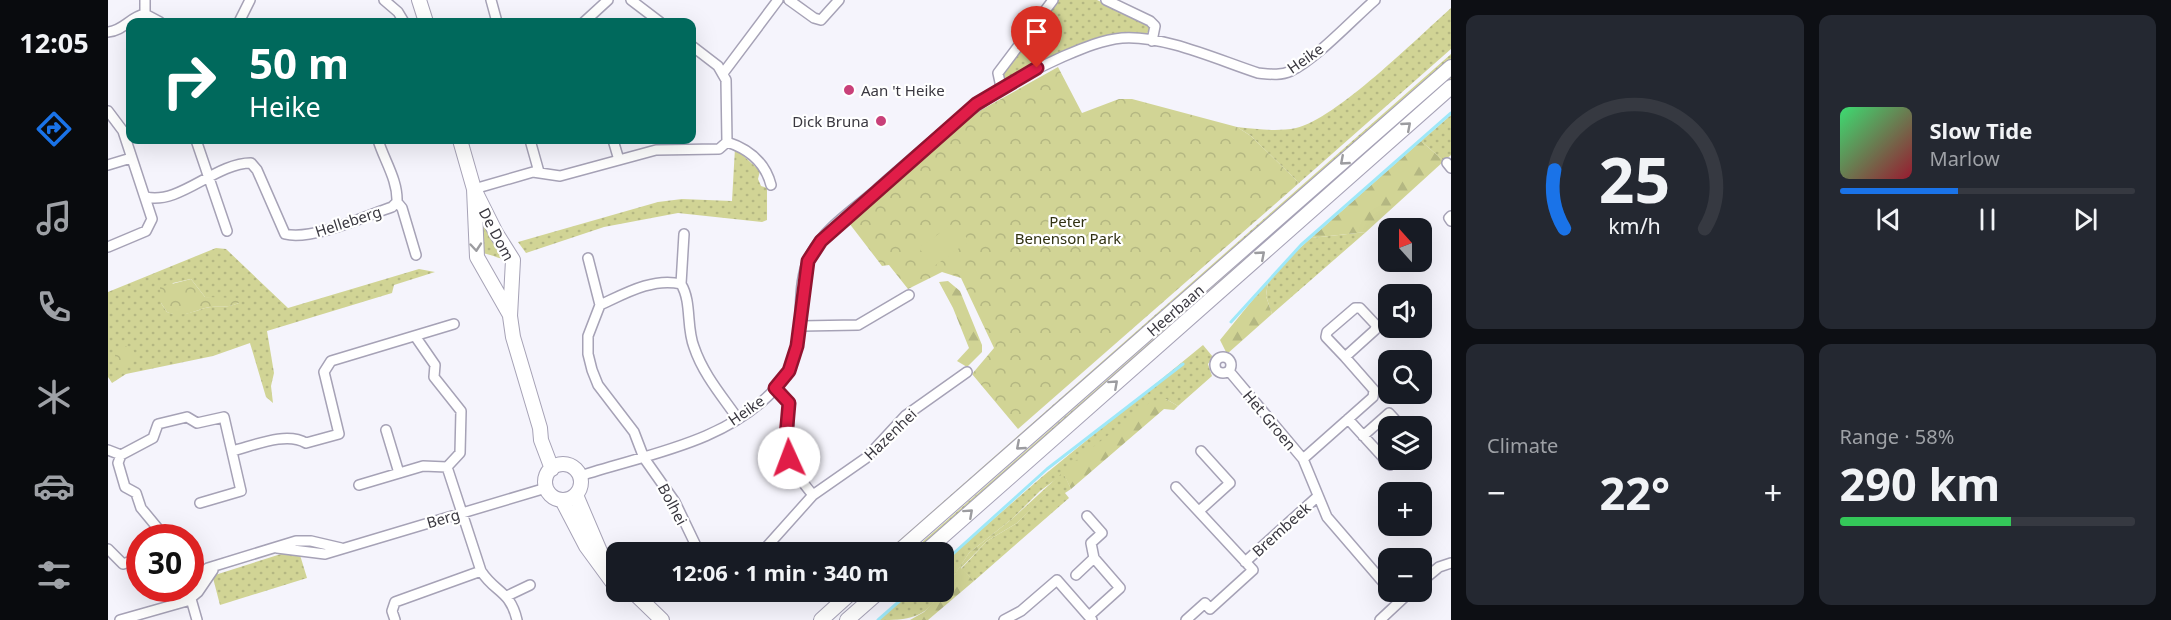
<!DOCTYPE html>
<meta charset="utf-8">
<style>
:root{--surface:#171b24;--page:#242831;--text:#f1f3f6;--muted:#9ea1a6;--line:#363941;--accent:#1a73e8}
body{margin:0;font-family:"Noto Sans",sans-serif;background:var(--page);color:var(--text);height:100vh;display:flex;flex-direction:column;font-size:22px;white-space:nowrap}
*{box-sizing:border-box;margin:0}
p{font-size:20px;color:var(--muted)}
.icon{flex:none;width:33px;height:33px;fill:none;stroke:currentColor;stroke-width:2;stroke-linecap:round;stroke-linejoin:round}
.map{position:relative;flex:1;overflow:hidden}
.side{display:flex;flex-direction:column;gap:15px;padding:15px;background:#0d0f14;width:720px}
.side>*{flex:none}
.guide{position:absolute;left:18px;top:18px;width:570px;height:126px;border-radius:12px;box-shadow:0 6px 24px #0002;background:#00695c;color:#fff;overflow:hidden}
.needle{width:39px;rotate:339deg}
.controls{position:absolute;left:1270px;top:218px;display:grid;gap:12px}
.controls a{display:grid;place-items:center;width:54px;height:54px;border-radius:12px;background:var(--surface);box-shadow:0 6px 24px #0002;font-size:30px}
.speed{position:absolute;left:18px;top:524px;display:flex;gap:12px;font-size:30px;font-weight:700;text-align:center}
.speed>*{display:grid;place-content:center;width:78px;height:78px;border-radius:50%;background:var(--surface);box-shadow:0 6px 24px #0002;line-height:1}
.speed .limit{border:9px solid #d22;background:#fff;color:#111}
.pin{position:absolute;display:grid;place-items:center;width:51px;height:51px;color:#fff;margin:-62px -26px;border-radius:50% 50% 50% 0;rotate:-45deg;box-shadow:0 0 6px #0007}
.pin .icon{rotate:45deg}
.me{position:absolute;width:66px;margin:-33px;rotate:358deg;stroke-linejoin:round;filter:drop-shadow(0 0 4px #0008)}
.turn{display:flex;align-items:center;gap:21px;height:126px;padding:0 24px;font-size:27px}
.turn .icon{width:78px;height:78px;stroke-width:2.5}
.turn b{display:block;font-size:42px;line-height:51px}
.big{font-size:45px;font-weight:700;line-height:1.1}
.side .widget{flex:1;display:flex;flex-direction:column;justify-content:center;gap:9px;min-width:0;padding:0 21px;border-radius:12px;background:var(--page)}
.side .dial{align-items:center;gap:0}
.dial svg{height:156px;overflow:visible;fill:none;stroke:var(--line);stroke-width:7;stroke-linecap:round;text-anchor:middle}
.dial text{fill:var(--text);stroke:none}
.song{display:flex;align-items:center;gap:18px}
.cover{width:72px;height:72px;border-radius:9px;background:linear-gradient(135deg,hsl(140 70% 55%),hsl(350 70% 35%))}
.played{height:6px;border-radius:3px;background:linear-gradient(90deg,var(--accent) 40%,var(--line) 40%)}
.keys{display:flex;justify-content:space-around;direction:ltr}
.heat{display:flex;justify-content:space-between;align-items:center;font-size:33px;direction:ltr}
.charge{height:9px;border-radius:4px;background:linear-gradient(90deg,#34c759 58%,var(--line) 0)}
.side .tiles{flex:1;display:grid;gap:15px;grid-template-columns:repeat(2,1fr)}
.trip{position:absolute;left:498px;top:542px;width:348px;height:60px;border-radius:12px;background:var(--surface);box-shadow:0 6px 24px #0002;font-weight:700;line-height:60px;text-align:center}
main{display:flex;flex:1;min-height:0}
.dock{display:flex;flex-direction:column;width:108px;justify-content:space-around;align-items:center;background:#090b0e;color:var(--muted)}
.dock .icon{width:42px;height:42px}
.dock .selected{color:var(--accent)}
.dock b{font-size:27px;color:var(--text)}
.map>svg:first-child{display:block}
.grass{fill:url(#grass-dots);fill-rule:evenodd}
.forest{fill:url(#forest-firs)}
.park{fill:url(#park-crowns)}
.garden{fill:#d1d495}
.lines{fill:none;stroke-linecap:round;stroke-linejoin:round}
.stream{stroke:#9ee8f9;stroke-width:3}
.street-casing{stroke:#a6a2b6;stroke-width:12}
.secondary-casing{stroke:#a6a2b6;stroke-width:16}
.street{stroke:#fff;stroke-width:9}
.secondary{stroke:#fff;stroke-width:14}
.oneway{stroke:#9c9ca0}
.route-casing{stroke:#92132f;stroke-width:15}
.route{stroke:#e11d48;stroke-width:10}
.poi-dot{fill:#c94079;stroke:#fff;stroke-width:2}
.labels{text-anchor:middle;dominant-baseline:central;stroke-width:4.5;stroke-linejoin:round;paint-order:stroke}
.street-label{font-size:15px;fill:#3a3840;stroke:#fff}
.poi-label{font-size:15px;fill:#3a3840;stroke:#fff;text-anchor:start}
.park-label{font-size:15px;fill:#303111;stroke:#fff}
</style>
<main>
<nav class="dock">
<b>12:05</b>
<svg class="icon selected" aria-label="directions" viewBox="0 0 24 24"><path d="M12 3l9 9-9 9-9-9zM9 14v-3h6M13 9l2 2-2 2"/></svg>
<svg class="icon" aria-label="music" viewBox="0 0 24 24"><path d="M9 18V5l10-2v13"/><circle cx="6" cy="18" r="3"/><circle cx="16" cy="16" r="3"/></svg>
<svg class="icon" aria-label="phone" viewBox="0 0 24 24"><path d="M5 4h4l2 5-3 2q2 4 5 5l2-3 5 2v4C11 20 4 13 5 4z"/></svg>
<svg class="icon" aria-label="climate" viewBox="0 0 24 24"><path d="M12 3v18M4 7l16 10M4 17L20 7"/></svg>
<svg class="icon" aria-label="car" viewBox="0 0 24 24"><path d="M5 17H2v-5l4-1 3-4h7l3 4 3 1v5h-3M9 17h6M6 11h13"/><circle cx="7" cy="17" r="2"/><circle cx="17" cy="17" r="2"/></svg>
<svg class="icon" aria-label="filters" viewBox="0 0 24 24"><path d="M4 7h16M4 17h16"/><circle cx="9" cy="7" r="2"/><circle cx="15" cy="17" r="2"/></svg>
</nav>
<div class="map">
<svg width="1343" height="620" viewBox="0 0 1343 620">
<defs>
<pattern id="grass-dots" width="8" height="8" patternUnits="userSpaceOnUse" patternTransform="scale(1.5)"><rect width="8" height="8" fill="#d1d495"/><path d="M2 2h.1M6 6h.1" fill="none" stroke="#b4b782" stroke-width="1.8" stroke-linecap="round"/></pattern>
<pattern id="forest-firs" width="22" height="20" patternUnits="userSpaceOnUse" patternTransform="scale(1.5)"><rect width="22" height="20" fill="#d1d495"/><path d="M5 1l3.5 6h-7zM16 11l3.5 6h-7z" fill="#b4b782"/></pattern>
<pattern id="park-crowns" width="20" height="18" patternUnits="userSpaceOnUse" patternTransform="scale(1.5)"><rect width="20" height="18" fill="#d1d495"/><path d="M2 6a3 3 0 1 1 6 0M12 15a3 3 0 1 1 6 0" fill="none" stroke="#b4b782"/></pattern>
</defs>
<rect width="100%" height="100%" fill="#f5f4fc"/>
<!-- grass -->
<path class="grass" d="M949,0H989L1045,28C1037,40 999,41 983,43C953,47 925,67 898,81L894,78V73Z
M1343,8V49L1191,183L1143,136L1129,127C1148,129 1169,132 1188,128C1228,119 1309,38 1343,8Z
M1343,54V60L785,552H778Z
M1343,77V82L810,552H803Z
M1343,115V155L1336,161L1313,141Z
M627,148L652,171L650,179L653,186L659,188V220L654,222L570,213L496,227L418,253L410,242L550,202L574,199L624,201Z
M375,222L400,259C391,260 382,253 372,253V223Z
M1258,232L1164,314L1158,296L1160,281L1183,256L1203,238Z
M108,248L118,249L180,308L311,269L327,272L286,285L284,293L159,331L166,373L163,386L165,403L158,397L142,343L105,356L18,374L4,383L0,377V292ZM83,279L97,297L131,303C116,309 109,305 97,308C84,312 74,317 59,312L53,303L65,283Z
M1095,345L1105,357L1100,364L1104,376L1070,406L1058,399L932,491L905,518L861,553L836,591V562L935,476Z
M956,474L963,489L957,493L961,498L866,581L853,569L879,541L909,523Z
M173,554L192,555L199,578L112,605L105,578L107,575Z
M802,591H835C816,619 801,620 770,620Z"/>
<!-- forest -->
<path class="forest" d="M1313,141L1336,161L1258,232L1203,238Z
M840,281L852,291L874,345V352L859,367L849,361L861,348L845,308L831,282Z
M1160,281L1158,296L1164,314L1119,354L1112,340Z
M1058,399L1070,406L1066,410L1056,409L963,489L956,475L909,523L879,541L853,568L866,581L820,620H802L816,612L832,596L861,553L905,518L966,462L1041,403Z"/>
<!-- park -->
<path class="park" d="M950,67L974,113L1011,99H1024L1129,127L1143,136L1191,183L910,429L864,374L886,348L853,278L834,272L800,289L781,265L774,266L741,223L866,114Z
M83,279L97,297L129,298L131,303C117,309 109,305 97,308C84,312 73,318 59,312L53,303L52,287Z
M7 356a10 10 0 1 1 20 0a10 10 0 1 1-20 0Z"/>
<!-- garden -->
<path class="garden" d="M847,222L861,241L825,267L811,248Z"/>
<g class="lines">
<!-- stream -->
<path class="stream" d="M1123,322L1193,245L1343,113
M836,562L939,469L1075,364
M770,620L803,591"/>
<!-- street casing -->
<g class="street-casing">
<path id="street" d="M276,0L290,12L296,22
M383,0L389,22
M523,0L552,22
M681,0L706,18L713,20L731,0
M998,0L1042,21L1047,26L1044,41
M37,14L52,22
M37,14V0
M131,22L142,0
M476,22L500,0
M0,32C15,31 22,17 37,14
M584,46L610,66L618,80L619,142
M616,72L670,0
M893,87L890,73L945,0
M0,111L15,131L44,219L38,231L0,247
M88,140L119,231
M270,140C276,160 290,180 289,202
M422,140L431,172
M505,140L511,160
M619,142C641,149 657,162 663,185
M1339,163L1343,168
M0,165L23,158
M366,189L425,172L452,176L548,150L611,149L619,142
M38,197C72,205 107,163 143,163L149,170L177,234C204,241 257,216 284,207L289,202
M289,202L294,208L308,255
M1343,216L1341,218L1343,221
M480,258L492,305L480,336V354L484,370L490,385L526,432L536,458L567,502L591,552
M573,284L576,234
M492,305C516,294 545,277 573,284C584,302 578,327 586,347C595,374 614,396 630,419
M693,326L750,325L801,295
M307,336L327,365L326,377L353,411L352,453L339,467L373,571C387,593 402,590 409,620
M1107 365a8 8 0 1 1 16 0a8 8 0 1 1-16 0Z
M1121,371L1195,459L1219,517L1281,589
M667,389L681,403C682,449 671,455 705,495
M1240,419L1282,465
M278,430L291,473
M1255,436L1281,413L1293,426
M0,450L13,455
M124,451C145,446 178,431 198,443L231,434L216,372L223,361L346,324
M1195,459L1265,397L1266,390L1237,357L1267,330L1268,325L1252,308H1247L1219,332L1218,337L1237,357
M472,476C539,454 618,443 668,388C707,343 681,296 703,254C716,229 746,209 767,191C828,137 878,90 954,57C973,49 993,40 1014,38C1056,35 1110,60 1150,73C1161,74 1172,76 1183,71C1209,58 1244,20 1267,0
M251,485L315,466L339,467
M1068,487L1145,570L1102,609L1097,603L1078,620
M1091,511L1122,483L1093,451
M979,516L994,533L983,543L986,558L1012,588L981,616
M57,537L33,508L28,493L17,487L10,463L13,455L45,438L50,424L79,417L89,423L116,417L133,491L92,503
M169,548L217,554L438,488
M0,549L15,564L32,558
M654,552L705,495L758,458L797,416L859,372
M1137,562L1209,497
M968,575L986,558
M1314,581L1331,567L1343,563
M399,596L422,585
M83,599L89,620
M64,605C81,595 85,579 100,568L188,541H203L233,548
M12,620L79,601L90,592L105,570
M287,620L284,611L287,602L373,571
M896,620L913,611L949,580L984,620
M1272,620L1303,591"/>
</g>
<!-- secondary casing -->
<g class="secondary-casing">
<path id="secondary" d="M311,0L318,22
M352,140L366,189L369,257L402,315
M366,189L388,233L405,260L402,316L405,337L432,428L433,440L444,469
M437 482a18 18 0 1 1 36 0a18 18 0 1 1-36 0Z
M468,495L494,556
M454,500L478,546L508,587
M790,552L1343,67
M817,552L1343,87
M524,591L554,620
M713,620L745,591
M739,620L772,591"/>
</g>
<!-- street -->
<use href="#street" class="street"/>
<!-- secondary -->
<use href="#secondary" class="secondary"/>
</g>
<!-- one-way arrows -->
<defs><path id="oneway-chevron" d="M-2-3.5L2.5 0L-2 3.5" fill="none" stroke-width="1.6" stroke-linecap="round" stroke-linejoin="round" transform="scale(1.5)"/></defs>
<g class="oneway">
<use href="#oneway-chevron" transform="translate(1299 126) rotate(-41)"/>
<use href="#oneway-chevron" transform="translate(1236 161) rotate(139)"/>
<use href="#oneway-chevron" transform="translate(368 247) rotate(85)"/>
<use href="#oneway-chevron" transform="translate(1153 255) rotate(-41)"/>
<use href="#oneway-chevron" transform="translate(1006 384) rotate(-42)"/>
<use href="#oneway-chevron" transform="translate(912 446) rotate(139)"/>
<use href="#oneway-chevron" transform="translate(861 513) rotate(-42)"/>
</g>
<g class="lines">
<!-- route casing -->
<g class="route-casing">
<path id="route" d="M681,458L678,437L681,403L667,388L681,371L689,346L700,261L713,241L868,104L929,68"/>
</g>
<!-- route -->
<use href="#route" class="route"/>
</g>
<!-- markers -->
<g class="poi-dot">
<circle cx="741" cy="90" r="6"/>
<circle cx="773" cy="121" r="6"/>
</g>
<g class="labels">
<!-- street labels -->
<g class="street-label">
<text transform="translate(1197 58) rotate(-35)">Heike</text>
<text transform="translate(240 221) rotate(-18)">Helleberg</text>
<text transform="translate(389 234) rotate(62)">De Dom</text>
<text transform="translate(1067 310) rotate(-41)">Heerbaan</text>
<text transform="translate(638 410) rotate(-35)">Heike</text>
<text transform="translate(1162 420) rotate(50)">Het Groen</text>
<text transform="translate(782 434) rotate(-44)">Hazenhei</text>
<text transform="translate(565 504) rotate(62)">Bolhei</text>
<text transform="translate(335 518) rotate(-16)">Berg</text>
<text transform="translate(1173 529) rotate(-42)">Brembeek</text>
</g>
<!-- poi labels -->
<g class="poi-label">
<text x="753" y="90">Aan 't Heike</text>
<text x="761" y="121" text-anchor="end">Dick Bruna</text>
</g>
<!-- park labels -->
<g class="park-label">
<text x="960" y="221">Peter<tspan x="960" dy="17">Benenson Park</tspan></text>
</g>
</g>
</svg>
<div class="controls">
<a><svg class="needle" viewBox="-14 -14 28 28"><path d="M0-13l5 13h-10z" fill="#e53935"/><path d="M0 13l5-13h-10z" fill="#9ea1a6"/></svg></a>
<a><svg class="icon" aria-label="sound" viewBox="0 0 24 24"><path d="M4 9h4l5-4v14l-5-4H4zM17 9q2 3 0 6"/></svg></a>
<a><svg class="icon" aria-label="search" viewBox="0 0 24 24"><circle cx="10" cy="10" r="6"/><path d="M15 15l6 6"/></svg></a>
<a><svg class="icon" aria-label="layers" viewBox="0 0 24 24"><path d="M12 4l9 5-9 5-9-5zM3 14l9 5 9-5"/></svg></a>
<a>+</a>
<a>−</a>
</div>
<div class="speed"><div class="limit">30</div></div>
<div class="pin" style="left:929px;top:68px;background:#d93025"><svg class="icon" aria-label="arrive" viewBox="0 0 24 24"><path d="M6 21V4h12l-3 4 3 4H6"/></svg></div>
<svg class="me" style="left:681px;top:458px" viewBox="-20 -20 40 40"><circle r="19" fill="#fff"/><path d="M0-13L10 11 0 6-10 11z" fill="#e11d48"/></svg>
<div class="trip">12:06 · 1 min · 340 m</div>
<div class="guide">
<div class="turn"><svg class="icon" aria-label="right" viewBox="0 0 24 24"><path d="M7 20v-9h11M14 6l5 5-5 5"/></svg><div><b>50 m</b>Heike</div></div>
</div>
</div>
<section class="side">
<div class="tiles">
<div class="widget dial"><svg viewBox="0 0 100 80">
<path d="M14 69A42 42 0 1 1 86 69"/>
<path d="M14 69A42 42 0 0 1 9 39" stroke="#1a73e8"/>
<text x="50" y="56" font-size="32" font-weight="700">25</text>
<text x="50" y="72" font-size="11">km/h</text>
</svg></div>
<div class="widget">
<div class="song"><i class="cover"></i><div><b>Slow Tide</b><p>Marlow</p></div></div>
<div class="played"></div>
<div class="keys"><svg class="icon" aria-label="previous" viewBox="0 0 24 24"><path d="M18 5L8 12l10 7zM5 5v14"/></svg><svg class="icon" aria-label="pause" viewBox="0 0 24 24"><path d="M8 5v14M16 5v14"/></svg><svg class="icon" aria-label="next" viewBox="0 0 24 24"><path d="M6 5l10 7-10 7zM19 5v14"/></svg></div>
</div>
<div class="widget"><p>Climate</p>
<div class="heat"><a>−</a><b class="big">22°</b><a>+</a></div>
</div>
<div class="widget"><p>Range · 58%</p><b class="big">290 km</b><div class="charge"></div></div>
</div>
</section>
</main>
